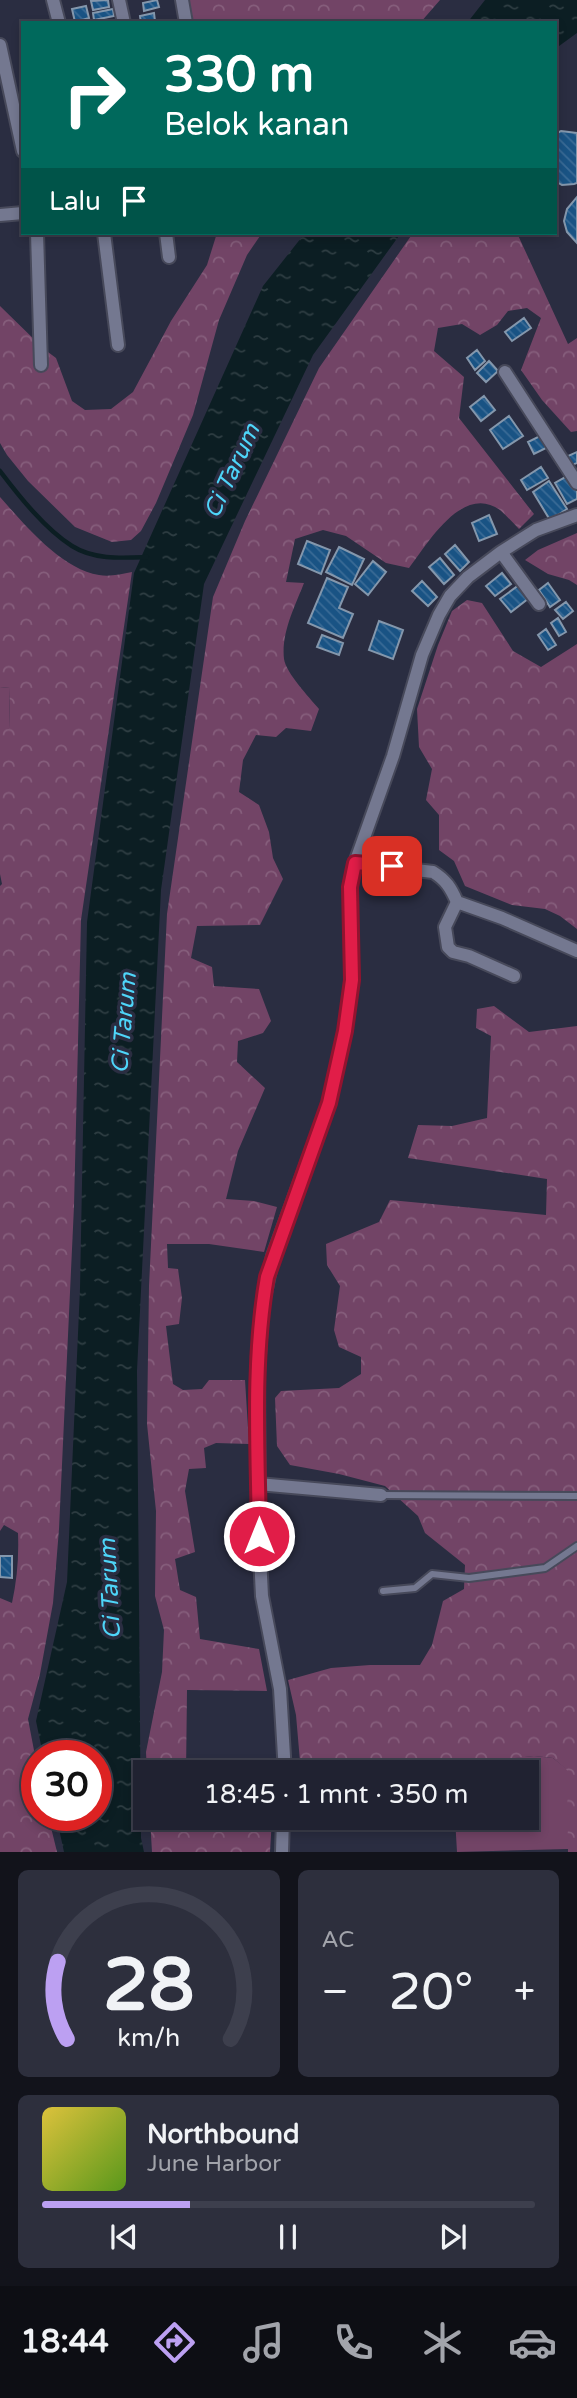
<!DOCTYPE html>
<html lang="id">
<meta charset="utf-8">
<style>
:root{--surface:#202231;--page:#2d2f3d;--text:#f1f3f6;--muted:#a2a4ab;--line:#3d3f4d;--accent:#bca0f2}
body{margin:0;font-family:"Varela Round",sans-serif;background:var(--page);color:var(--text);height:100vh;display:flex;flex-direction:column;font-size:26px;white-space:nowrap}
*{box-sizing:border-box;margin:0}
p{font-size:23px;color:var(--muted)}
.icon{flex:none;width:38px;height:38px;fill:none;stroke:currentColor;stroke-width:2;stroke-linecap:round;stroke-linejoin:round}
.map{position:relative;height:1852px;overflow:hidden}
.drawer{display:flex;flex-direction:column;gap:18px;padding:18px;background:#12131b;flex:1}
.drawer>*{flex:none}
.top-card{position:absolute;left:21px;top:21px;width:536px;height:214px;border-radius:0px;box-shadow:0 4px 10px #0003,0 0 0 2px var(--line);background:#00695c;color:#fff;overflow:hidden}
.speed{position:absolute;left:21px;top:1740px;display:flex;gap:14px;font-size:35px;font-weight:700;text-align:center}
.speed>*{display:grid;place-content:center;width:91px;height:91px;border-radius:50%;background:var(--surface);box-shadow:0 4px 10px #0003,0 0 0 2px var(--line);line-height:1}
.speed .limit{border:10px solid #d22;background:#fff;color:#111}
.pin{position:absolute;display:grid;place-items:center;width:60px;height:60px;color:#fff;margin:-30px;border-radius:14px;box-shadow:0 4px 10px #0006}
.me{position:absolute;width:77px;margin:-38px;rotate:0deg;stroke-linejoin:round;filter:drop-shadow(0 0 5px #0008)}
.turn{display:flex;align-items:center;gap:24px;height:147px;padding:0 28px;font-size:32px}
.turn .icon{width:91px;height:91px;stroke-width:2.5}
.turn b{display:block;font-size:49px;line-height:60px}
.then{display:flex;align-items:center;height:66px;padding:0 28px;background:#0003;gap:14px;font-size:26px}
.big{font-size:52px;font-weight:600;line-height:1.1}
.drawer .card{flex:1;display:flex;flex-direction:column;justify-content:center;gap:10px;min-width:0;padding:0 24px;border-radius:10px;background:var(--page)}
.drawer .dial{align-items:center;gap:0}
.dial svg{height:182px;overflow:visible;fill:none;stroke:var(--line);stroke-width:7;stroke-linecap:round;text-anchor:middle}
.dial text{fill:var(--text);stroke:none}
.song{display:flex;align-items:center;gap:21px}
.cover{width:84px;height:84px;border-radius:10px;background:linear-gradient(135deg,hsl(50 70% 55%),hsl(90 70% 35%))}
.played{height:7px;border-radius:4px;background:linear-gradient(90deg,var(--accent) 30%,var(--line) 30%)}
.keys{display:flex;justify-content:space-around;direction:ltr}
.heat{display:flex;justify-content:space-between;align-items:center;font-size:38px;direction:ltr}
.drawer .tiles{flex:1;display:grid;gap:18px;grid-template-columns:1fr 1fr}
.card:last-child{grid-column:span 2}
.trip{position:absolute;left:133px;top:1760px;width:406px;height:70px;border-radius:0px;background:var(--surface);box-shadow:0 4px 10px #0003,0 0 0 2px var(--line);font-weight:600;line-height:70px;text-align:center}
.menu{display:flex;height:112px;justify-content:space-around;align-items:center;background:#0d0e14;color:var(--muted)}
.menu .icon{width:49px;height:49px}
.menu .current{color:var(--accent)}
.menu b{font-size:32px;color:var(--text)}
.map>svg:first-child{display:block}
.grass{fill:#724466}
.forest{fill:url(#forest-crowns)}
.water{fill:url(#water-ripples)}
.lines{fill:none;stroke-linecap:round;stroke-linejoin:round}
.stream{stroke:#0c1e23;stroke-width:4.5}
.building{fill:url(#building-back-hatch);stroke:#8497ac;stroke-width:2}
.lane-casing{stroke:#47495a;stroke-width:10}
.street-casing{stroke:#47495a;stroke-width:16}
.lane{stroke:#747890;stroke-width:6}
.street{stroke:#747890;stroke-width:12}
.route-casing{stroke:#92132f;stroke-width:18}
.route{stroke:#e11d48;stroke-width:12}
.labels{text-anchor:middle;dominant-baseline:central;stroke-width:7;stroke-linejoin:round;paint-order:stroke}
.water-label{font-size:24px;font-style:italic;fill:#4ed5f9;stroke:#2a2d41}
</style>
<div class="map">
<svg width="577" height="1852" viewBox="0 0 577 1852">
<defs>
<pattern id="forest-crowns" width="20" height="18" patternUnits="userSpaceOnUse" patternTransform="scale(1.75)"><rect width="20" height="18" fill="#724466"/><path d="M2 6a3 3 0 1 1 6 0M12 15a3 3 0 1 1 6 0" fill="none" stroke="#865e7c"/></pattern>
<pattern id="water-ripples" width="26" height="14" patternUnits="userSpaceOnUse" patternTransform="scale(1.75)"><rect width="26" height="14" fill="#0c1e23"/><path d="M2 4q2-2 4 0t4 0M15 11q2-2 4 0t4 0" fill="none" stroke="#2f3e43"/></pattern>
<pattern id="building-back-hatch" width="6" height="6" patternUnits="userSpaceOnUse" patternTransform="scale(1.75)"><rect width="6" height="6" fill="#195384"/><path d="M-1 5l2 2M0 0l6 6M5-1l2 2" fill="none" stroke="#3a6b96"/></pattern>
</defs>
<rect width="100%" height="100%" fill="#2a2d41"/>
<!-- grass -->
<path class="grass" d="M0,687L10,688L9,729H0Z
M534,1756L553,1758L568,1770V1849L457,1852L455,1818H527V1773H453L452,1763Z"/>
<!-- forest -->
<path class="forest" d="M188,0H440L420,23H193Z
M217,233H262L247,255L219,320L193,415L156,503L141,531L131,540L112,542L75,527L28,481L7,455L0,443V306L44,349L56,358L72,401L85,410L111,409L133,392L171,321L207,265Z
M413,233H517L568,344L577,338V431L571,432L542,400L521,370L541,318L527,308L508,311L497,325L480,335L462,324L438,328L434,351L464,377L459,418L534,514L519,529C513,523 507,516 500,510C463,483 428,543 409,568L386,563L346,536L323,530L295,539L286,582L304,583C295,606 281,633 284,659C286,673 309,697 319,709L311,731L286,728L276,737L256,735L243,760L239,792L259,805L269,832L273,858L283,879L260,925L197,926L191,958L212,967L214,986L259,989L271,1021L263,1033L238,1041L237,1062L265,1088L238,1151L226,1199L254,1201L277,1207L264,1252L209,1244H167L168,1268L178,1269L182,1298L179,1324L166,1326L173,1384L183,1390L202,1389L209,1380H245L249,1444L216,1443L204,1448L206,1468L189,1469L185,1491L195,1552L175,1559L180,1590L196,1597L200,1639L259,1649L267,1691L187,1690L186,1773H147L146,1752L162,1672L164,1630L155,1596L156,1511L147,1424L149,1286L167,914L213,597L245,521L319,368Z
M0,497C24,524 61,569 99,575C110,577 121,574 132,572L81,920L74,1206L59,1529L53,1603L40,1674L28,1719L37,1766V1815H48L57,1852H0V1598L12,1603C17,1580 19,1557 18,1533L4,1525L0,1531V886L2,884L0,874V729H9L10,688L0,687Z
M577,533V585L569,580L548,574L525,560L538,550Z
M467,600L482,603L513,651L541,667L577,644V929L560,916L545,909L512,905L465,886L454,861L439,850V815L426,800L432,769L419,747L417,709L438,645L452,611Z
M494,1006L529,1032L577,1026V1852H568L567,1770L553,1758L534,1756L369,1773H301L296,1715L288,1680L331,1668L370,1665H420L432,1645L443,1601L464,1589L465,1565L425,1533L418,1516L385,1486L339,1474L290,1465L277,1446L275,1398L281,1391L339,1388L361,1374V1357L339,1347L334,1330L340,1286L327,1265L326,1244L379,1222L390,1200L546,1215L547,1179L408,1158L418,1125L452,1126L487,1118L491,1036L476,1028L477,1009Z
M150,1818H272L270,1852H152Z"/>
<!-- water -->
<path class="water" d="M485,0H577V33L555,49V23H467Z
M305,233H401L313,355L204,584L161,890L137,1371L141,1838L144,1852H64L56,1815H96V1755H43L36,1721L67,1582L80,1288L87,922L134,573L263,286Z"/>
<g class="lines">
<!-- stream -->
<path class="stream" d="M0,471C19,496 45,529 72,546C94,560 122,558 147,557"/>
</g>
<!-- building -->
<path class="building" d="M108,0L109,7L93,10L91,1Z
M157,0L159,7L144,11L143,3Z
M86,6L89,18L75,22L72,9Z
M113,9L114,16L94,20L93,13Z
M154,13L155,21L141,23L140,16Z
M561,131L577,133V183L574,184L562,185L555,181V134Z
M577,197V243L567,232L564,221L567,209Z
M524,318L531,328L512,341L505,332Z
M477,350L485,361L475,370L467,358Z
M489,361L498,371L486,382L477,373Z
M484,396L495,410L481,421L470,407Z
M509,416L523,436L503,449L490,430Z
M544,434L550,446L534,454L528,442Z
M577,452V463L572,465L568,456Z
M541,467L548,478L527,490L521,480Z
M571,474L577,486V499L567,504L555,483Z
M549,481L567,509L550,520L533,492Z
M489,515L497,534L479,541L472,523Z
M307,541L330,550L321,574L298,564Z
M455,545L469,562L460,571L445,554Z
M339,547L364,559L352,585L326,572Z
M440,558L454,575L444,584L429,567Z
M373,561L386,572L368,595L355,584Z
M502,573L511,584L495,596L486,586Z
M327,578L348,587L339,608L353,614L343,638L308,623Z
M422,581L437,597L428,606L412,591Z
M548,583L560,600L550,607L539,590Z
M519,585L529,598L511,612L500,599Z
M566,602L573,611L563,619L555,610Z
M558,618L566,632L559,636L551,623Z
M379,621L403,630L393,659L369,650Z
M546,629L556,645L548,650L538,635Z
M322,635L343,643L339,655L317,647Z
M0,1556H12V1578L0,1577Z"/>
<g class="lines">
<!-- lane casing -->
<g class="lane-casing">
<path id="lane" d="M381,1495L577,1496
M383,1591L415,1588L432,1574L469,1578L545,1568L577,1546"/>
</g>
<!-- street casing -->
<g class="street-casing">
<path id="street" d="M53,0L59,23
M119,0L124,23
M182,0L186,23
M0,45L23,151
M0,215L23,213
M37,233L41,365
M104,233L118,345
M166,233L169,257
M505,372L577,483
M501,552L539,604
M355,863L433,872C446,880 451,888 457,902L445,927L448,947L453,952L469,956L514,976
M457,902L502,918L577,951
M258,1484L381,1495
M285,1773L280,1689L262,1596L259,1536L258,1372L262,1307L273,1256L329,1103L345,1031L352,980L350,887L355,863L393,756L422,655L439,615L450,596L468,577L501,552L536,530L577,515
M282,1852L283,1818"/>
</g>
<!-- lane -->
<use href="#lane" class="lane"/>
<!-- street -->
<use href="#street" class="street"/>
</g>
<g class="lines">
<!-- route casing -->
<g class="route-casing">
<path id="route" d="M259,1536C258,1451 252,1362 267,1277L329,1103L345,1031L352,980L350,887L355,863L392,866"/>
</g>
<!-- route -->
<use href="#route" class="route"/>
</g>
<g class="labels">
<!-- water labels -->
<g class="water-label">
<text transform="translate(232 471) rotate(-65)">Ci Tarum</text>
<text transform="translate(124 1023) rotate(-85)">Ci Tarum</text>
<text transform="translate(110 1589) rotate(-93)">Ci Tarum</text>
</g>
</g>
</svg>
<div class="speed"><div class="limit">30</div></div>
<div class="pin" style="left:392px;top:866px;background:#d93025"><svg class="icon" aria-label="arrive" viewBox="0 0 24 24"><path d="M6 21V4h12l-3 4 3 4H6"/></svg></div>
<svg class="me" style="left:259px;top:1536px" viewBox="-20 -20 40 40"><circle r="17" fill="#e11d48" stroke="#fff" stroke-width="3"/><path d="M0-11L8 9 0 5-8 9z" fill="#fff"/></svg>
<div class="trip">18:45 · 1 mnt · 350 m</div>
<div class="top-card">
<div class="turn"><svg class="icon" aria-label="right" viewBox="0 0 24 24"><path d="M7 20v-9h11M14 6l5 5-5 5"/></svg><div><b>330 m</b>Belok kanan</div></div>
<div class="then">Lalu<svg class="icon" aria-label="arrive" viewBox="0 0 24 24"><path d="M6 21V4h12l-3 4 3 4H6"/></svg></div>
</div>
</div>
<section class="drawer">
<div class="tiles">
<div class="card dial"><svg viewBox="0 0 100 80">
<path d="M14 69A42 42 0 1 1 86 69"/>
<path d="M14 69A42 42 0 0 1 10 35" stroke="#bca0f2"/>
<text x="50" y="56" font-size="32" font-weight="700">28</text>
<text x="50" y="72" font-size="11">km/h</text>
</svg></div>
<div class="card"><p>AC</p>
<div class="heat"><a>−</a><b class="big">20°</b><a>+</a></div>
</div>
<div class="card">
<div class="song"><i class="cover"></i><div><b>Northbound</b><p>June Harbor</p></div></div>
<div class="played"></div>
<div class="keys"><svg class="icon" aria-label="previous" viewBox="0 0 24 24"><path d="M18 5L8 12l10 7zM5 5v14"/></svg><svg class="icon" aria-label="pause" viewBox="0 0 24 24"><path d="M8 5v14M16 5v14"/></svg><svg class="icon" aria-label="next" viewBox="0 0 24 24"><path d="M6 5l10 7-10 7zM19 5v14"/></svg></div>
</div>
</div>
</section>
<nav class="menu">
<b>18:44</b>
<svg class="icon current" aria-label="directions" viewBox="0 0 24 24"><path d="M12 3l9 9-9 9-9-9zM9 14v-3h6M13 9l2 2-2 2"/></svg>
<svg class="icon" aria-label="music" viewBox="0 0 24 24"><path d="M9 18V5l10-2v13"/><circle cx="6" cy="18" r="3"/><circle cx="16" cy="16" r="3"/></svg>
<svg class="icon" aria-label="phone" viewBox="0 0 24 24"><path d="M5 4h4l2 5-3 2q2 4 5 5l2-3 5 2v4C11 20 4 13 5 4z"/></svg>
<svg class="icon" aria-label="climate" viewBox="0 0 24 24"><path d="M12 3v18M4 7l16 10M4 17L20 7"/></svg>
<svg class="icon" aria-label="car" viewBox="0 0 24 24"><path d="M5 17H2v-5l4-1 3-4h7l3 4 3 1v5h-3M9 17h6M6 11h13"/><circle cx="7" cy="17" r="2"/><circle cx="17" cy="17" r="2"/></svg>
</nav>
